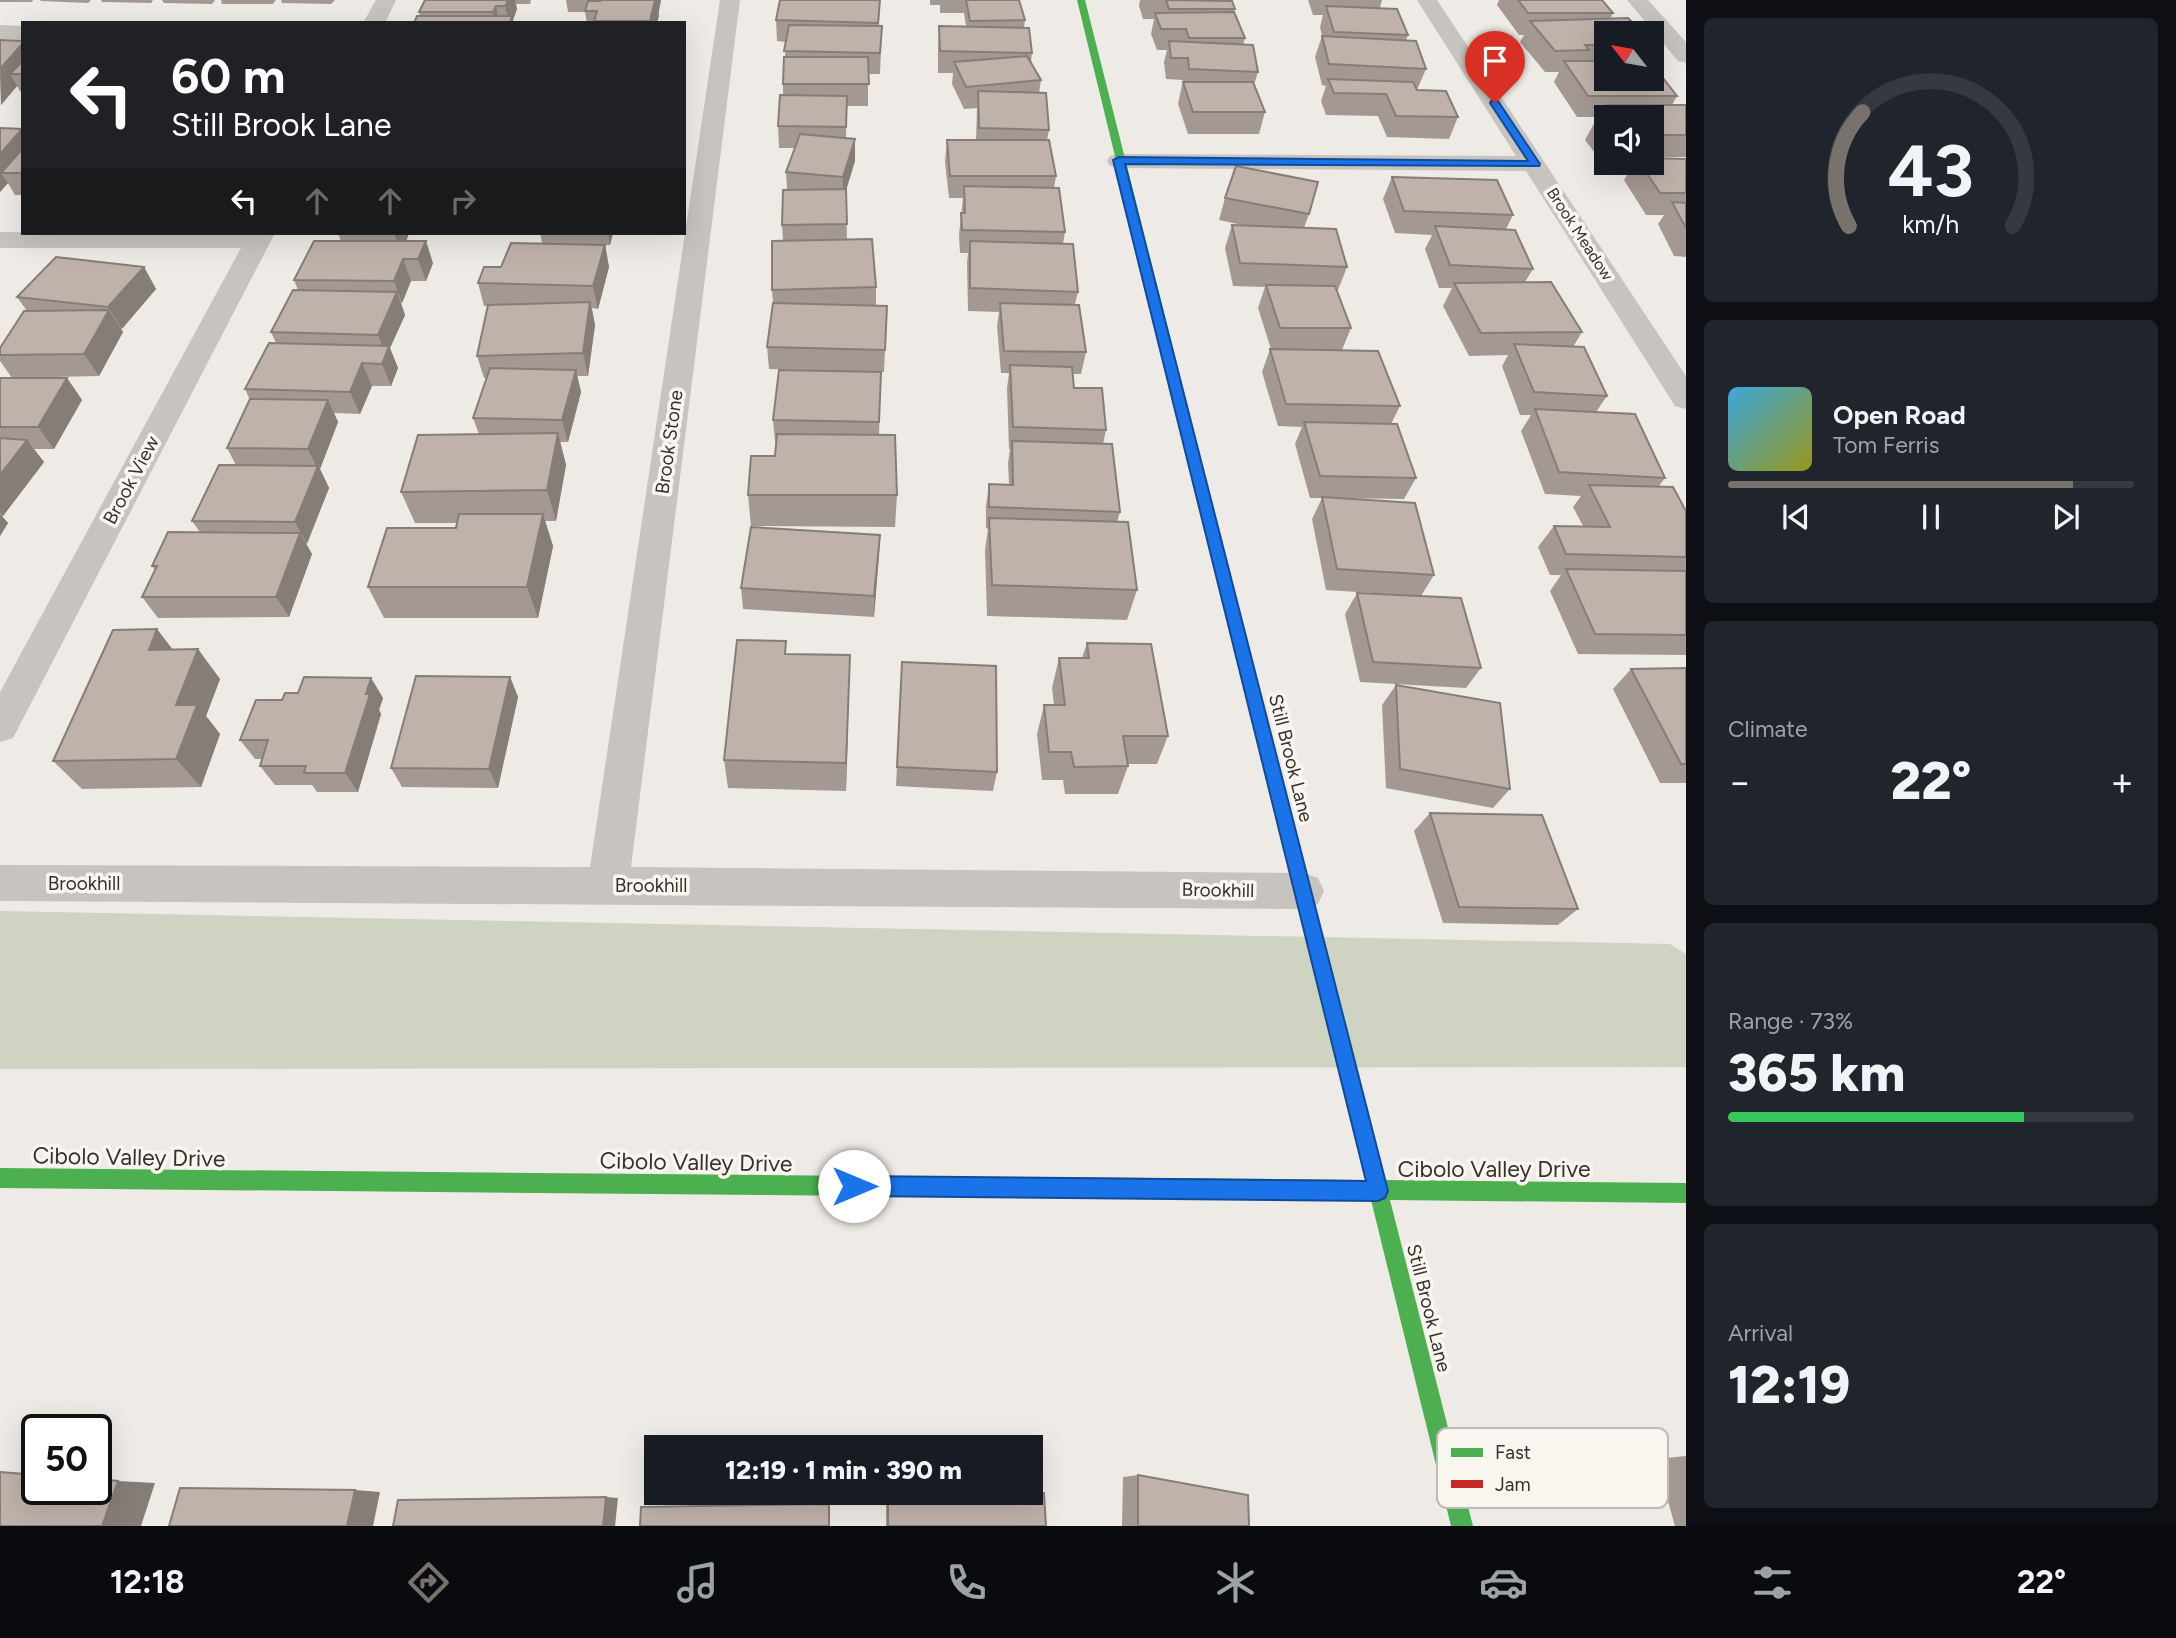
<!DOCTYPE html>
<meta charset="utf-8">
<style>
:root{--surface:#171b24;--page:#20242c;--text:#f1f3f6;--muted:#9ea1a6;--line:#363941;--accent:#78726d}
body{margin:0;font-family:Figtree,sans-serif;background:var(--page);color:var(--text);height:100vh;display:flex;flex-direction:column;font-size:26px;white-space:nowrap}
*{box-sizing:border-box;margin:0}
p{font-size:23px;color:var(--muted)}
.icon{flex:none;width:38px;height:38px;fill:none;stroke:currentColor;stroke-width:2;stroke-linecap:round;stroke-linejoin:round}
.map{position:relative;flex:1;overflow:hidden}
.drawer{display:flex;flex-direction:column;gap:18px;padding:18px;background:#0d0f14;width:490px}
.drawer>*{flex:none}
.top-card{position:absolute;left:21px;top:21px;width:665px;height:214px;border-radius:0px;box-shadow:0 7px 28px #0002;background:#202124;color:#fff;overflow:hidden}
.needle{width:46px;rotate:301deg}
.tools{position:absolute;left:1594px;top:21px;display:grid;gap:14px}
.tools a{display:grid;place-items:center;width:70px;height:70px;border-radius:0px;background:var(--surface);box-shadow:0 7px 28px #0002;font-size:35px}
.speed{position:absolute;left:21px;top:1414px;display:flex;gap:14px;font-size:35px;font-weight:700;text-align:center}
.speed>*{display:grid;place-content:center;width:91px;height:91px;border-radius:50%;background:var(--surface);box-shadow:0 7px 28px #0002;line-height:1}
.speed .limit{border:4px solid #111;border-radius:10px;background:#fff;color:#111}
.pin{position:absolute;display:grid;place-items:center;width:60px;height:60px;color:#fff;margin:-72px -30px;border-radius:50% 50% 50% 0;rotate:-45deg;box-shadow:0 0 7px #0007}
.pin .icon{rotate:45deg}
.me{position:absolute;width:77px;margin:-38px;rotate:90deg;stroke-linejoin:round;filter:drop-shadow(0 0 5px #0008)}
.turn{display:flex;align-items:center;gap:24px;height:147px;padding:0 35px;font-size:32px}
.turn .icon{width:91px;height:91px;stroke-width:2.5}
.turn b{display:block;font-size:49px;line-height:60px}
.lanes{display:flex;align-items:center;height:66px;padding:0 35px;background:#0003;justify-content:center;gap:35px;direction:ltr}
.lanes .off{opacity:.35}
.big{font-size:52px;font-weight:800;line-height:1.1}
.drawer .widget{flex:1;display:flex;flex-direction:column;justify-content:center;gap:10px;min-width:0;padding:0 24px;border-radius:10px;background:var(--page)}
.drawer .dial{align-items:center;gap:0}
.dial svg{height:182px;overflow:visible;fill:none;stroke:var(--line);stroke-width:7;stroke-linecap:round;text-anchor:middle}
.dial text{fill:var(--text);stroke:none}
.song{display:flex;align-items:center;gap:21px}
.cover{width:84px;height:84px;border-radius:10px;background:linear-gradient(135deg,hsl(200 70% 55%),hsl(60 70% 35%))}
.played{height:7px;border-radius:4px;background:linear-gradient(90deg,var(--accent) 85%,var(--line) 85%)}
.keys{display:flex;justify-content:space-around;direction:ltr}
.heat{display:flex;justify-content:space-between;align-items:center;font-size:38px;direction:ltr}
.charge{height:10px;border-radius:5px;background:linear-gradient(90deg,#34c759 73%,var(--line) 0)}
.trip{position:absolute;left:644px;top:1435px;width:399px;height:70px;border-radius:0px;background:var(--surface);box-shadow:0 7px 28px #0002;font-weight:800;line-height:70px;text-align:center}
.tabs{display:flex;height:112px;justify-content:space-around;align-items:center;background:#090b0e;color:var(--muted)}
.tabs .icon{width:49px;height:49px}
.tabs .on{color:var(--accent)}
.tabs b{font-size:32px;color:var(--text)}
main{display:flex;flex:1;min-height:0}
.map>svg:first-child{display:block}
.green{fill:#ced3c2}
.lines{fill:none;stroke-linecap:round;stroke-linejoin:round}
.street{fill:#c7c3be;fill-rule:evenodd}
.fast{fill:#4caf50;fill-rule:evenodd}
.jam{fill:#c62828;fill-rule:evenodd}
.wall{fill:#a49992}
.shaded-wall{fill:#867d77}
.building{fill:#bfb2aa;stroke:#867d77;stroke-width:2}
.route{fill:#1a73e8;stroke:#114b97;stroke-width:2}
.labels{text-anchor:middle;dominant-baseline:central;stroke-width:7;stroke-linejoin:round;paint-order:stroke}
.far-street-label{font-size:16px;fill:#38312c;stroke:#f9f5ef}
.street-label{font-size:19px;fill:#38312c;stroke:#f9f5ef}
.near-street-label{font-size:23px;fill:#38312c;stroke:#f9f5ef}
.key{fill:#f9f5ef;stroke:#bfbab4;stroke-width:2}
.key-label{font-size:19px;fill:#38312c}
</style>
<main>
<div class="map">
<svg width="1686" height="1526" viewBox="0 0 1686 1526">
<rect width="100%" height="100%" fill="#eeebe6"/>
<!-- green -->
<path class="green" d="M0,911L1670,944L1686,954V1067L0,1069Z"/>
<g class="lines">
<!-- street -->
<path class="street" d="M376,0H396L385,23H363Z
M720,0H740L631,867L1303,873L1318,878L1324,891L1318,904L1303,909L0,901V865L590,867Z
M1417,0H1437L1686,376V409L1675,406L1526,171L1119,168L1110,166L1107,161L1110,156L1119,154L1516,156Z
M1627,0H1648L1686,42V63L1678,61Z
M0,25L23,26V40L0,39Z
M0,232L275,233L13,738L0,742V692L241,248H0Z"/>
<!-- fast -->
<path class="fast" d="M1077,0H1085L1306,875L1304,880L1298,882L1292,880L1290,875Z
M0,1168L970,1177L977,1180L980,1187L977,1194L970,1197L0,1188Z
M1375,1168L1382,1171L1385,1180L1686,1183V1203L1390,1200L1473,1526H1451L1371,1200L1152,1198L1145,1195L1142,1188L1145,1181L1152,1178L1366,1180L1368,1171Z"/>
<!-- jam -->
<path class="jam" d="M1298,868L1304,870L1306,875L1385,1178L1382,1185L1375,1188L1368,1185L1365,1178L1290,875L1292,870Z
M970,1177L1152,1178L1159,1181L1162,1188L1159,1195L1152,1198L970,1197L963,1194L960,1187L963,1180Z"/>
</g>
<!-- wall -->
<path class="wall" d="M0,0H33L32,2H0Z
M40,0H91L88,3L41,1Z
M101,0H153L151,3L102,2Z
M162,0H215L212,4L164,3Z
M221,0H276L273,4H222Z
M281,0H335L331,4L282,3Z
M425,0H531L530,4H516L517,9L513,20L514,23H414L420,16L419,12Z
M566,0H661L657,23H587L585,12H568Z
M880,0L879,26H882L880,74H868V106H847L846,138L855,139V161L846,190L847,239L876,287V306H887L884,372L769,369L767,347L773,303L772,290L783,241L782,225L787,190L786,172L795,148H779L778,126L783,95V84L786,42L777,41L776,20Z
M930,0H1019L1025,20L1024,27L1032,53L1031,63L1041,80L1039,93L1049,130L1047,140L1056,176L1054,188L1065,232L1063,244L1078,292L1075,304L1086,352L1081,374H1073L1074,388L1106,430L1103,444L1120,512L1117,522L1137,590L1127,620L987,616L985,550L988,529L986,528V506L989,484L1009,485L1008,463L1010,449H1009L1007,388L1009,373H1001L997,326L999,312L968,311L967,263L968,253H960L959,235L963,198H949L945,162L947,140H976L977,108L964,109L952,84L953,73H938V47L939,26H966L964,13H940V5H930Z
M1140,0H1231L1235,9L1234,12L1245,38L1243,45L1258,72L1254,85L1265,112L1259,134H1188L1178,104L1183,80L1166,79L1164,62L1167,50H1157L1151,34L1154,19H1143L1139,6Z
M1308,0H1382L1380,8L1408,35L1406,40L1426,69L1417,90L1458,117L1449,139L1387,137L1378,116L1326,115L1321,101L1326,86L1322,85L1315,57L1322,36L1320,27L1323,15H1313Z
M1499,0H1602L1613,13L1610,19L1606,33V79L1677,96L1672,105H1686V157H1652V117H1606V163H1652L1686,159V257L1674,256L1658,224L1664,215H1646L1624,180L1633,165H1604L1585,140L1597,118H1601V117H1577L1554,82L1559,72H1545L1520,42L1524,35H1519L1497,5Z
M0,40L23,41V96L17,86L1,105Z
M0,128L23,130V195H15L8,183L0,192Z
M1392,177L1513,215L1506,229L1533,269L1525,282L1582,332L1573,347L1607,396L1596,412L1665,478L1658,487L1686,511V655L1578,654L1550,591L1561,575H1550L1538,547L1554,526H1583L1573,507L1581,496L1545,494L1521,431L1531,415H1520L1502,366L1508,355L1469,356L1443,306L1452,288H1439L1425,249L1432,235L1395,233L1383,199Z
M1225,198L1309,214L1304,228L1347,267L1338,290H1336L1351,328L1342,350L1400,406L1391,424L1416,478L1404,499L1334,498L1434,575L1421,596L1326,590L1312,519L1322,498H1310L1295,444L1302,427L1278,426L1262,372L1270,349H1271L1258,308L1265,287L1233,286L1225,248L1232,225L1247,226L1219,220Z
M338,233H409L406,241L433,263L426,281H411L402,303H401L405,315L390,348L398,368L391,386H372L360,414L334,413L338,422L320,469L329,488L306,544L312,554L289,617L158,618L142,597L155,570L152,566L200,532L192,521L236,465L227,448L250,400L245,389L276,343L271,332L298,290L294,280L341,241Z
M540,233H613L610,245H591H605L609,267L598,309L592,308L595,325L588,376H577L581,392L568,442H560L566,465L556,521H545L553,546L538,618H384L368,587L456,528L457,523H415L401,492L479,434L473,418L486,378H484L477,356L488,306H484L478,283L501,267L542,243Z
M144,267L156,289L121,329L123,332L99,376L12,378L0,361V348L27,311L17,297Z
M881,372L879,435L897,495L895,527L751,526L748,495L775,456L776,442H775L773,420Z
M0,378H67L82,400L54,449H34L44,462L3,516H2L8,523L0,536Z
M880,535L874,617L743,609L741,588Z
M1357,593L1481,668L1466,688L1360,682L1345,614Z
M1087,643L1168,736L1157,764H1128V766L1118,794H1065L1063,780H1042L1037,734L1044,705H1054L1052,688L1059,658H1082Z
M173,649L220,679L206,716L220,734L201,787L82,789L53,761Z
M850,655L846,791L728,788L724,760Z
M1686,668V783H1660L1613,689L1631,669Z
M510,677L518,697L498,788L402,787L391,768Z
M371,678L383,698L379,710L381,714L358,792H317L312,785H275L260,766L262,759H255L240,740L282,700L298,693Z
M901,683L997,772L993,791L896,786Z
M1396,685L1510,789L1493,808L1386,788L1382,705Z
M1430,813L1578,909L1558,925L1443,923L1414,831Z
M1686,1456V1526H1675L1656,1459Z
M1138,1475L1249,1526H1122L1123,1477Z
M886,1493H1024L1046,1526H886Z"/>
<!-- shaded-wall -->
<path class="shaded-wall" d="M508,0H515L517,9L513,20L514,23H509L505,6Z
M655,0H657L659,16L657,23H650Z
M657,0H661L658,13Z
M496,6L499,23H496L493,12Z
M23,43V74H10L17,86L1,105L0,69Z
M22,129L23,165L1,173L8,183L0,192V154Z
M855,139V161L843,200V177Z
M394,233H409L402,254Z
M608,233H613L610,245Z
M426,241L433,263L426,281L418,259Z
M605,245L609,267L598,309L593,286Z
M403,259L411,281L402,303L394,281Z
M144,267L156,289L122,329L108,307Z
M397,292L405,315L390,348L398,368L391,386L382,364L386,355L378,335Z
M590,302L595,325L588,376L583,353Z
M109,310L123,332L99,376L84,354Z
M362,363L372,386L360,414L350,392Z
M576,370L581,392L568,442L562,420Z
M67,378L82,400L54,449L38,427Z
M328,400L338,422L320,469L329,488L307,544L295,522L317,468L308,449Z
M558,433L566,465L556,521L547,490Z
M27,440L44,462L3,516L0,512V475Z
M0,514L8,523L0,536Z
M543,514L553,546L538,618L527,587Z
M300,533L312,554L289,617L276,597Z
M880,535L879,556L874,617V596Z
M157,629L180,659L149,650Z
M198,649L220,679L206,716L220,734L201,787L176,759V705Z
M850,655L849,685L846,791V763Z
M510,677L518,697L498,788L489,769Z
M371,678L383,698L379,710L381,714L358,792L345,773Z
M118,1481L155,1483L141,1526H102Z
M355,1490L380,1492L373,1526H347Z
M606,1497L618,1498L615,1526H603Z"/>
<!-- building -->
<path class="building" d="M425,0H508L505,6H496L493,12H419Z
M600,0H655L650,21H594L597,11H585L588,1H600Z
M780,0H880L878,23L776,20Z
M966,0H1019L1025,20L970,21Z
M1166,0L1232,1L1235,9H1169Z
M1518,0H1602L1613,13H1528Z
M1326,6L1397,9L1408,35L1334,32Z
M1234,12L1245,38H1189L1186,29H1161L1155,13Z
M417,16H512L510,23H414Z
M1628,18L1642,33H1606V45H1585L1589,50L1555,51L1530,21Z
M789,25L882,26L880,53L784,51Z
M939,26L1029,28L1032,53L940,51Z
M1322,36L1416,41L1426,69L1329,64Z
M0,40L23,41V43L0,69Z
M1169,41L1253,45L1258,72L1189,69L1188,58H1171Z
M1027,56L1041,80L966,87L954,62Z
M784,57H868L869,84H783Z
M23,61V74H10Z
M1564,61H1606V79H1652V64L1677,96H1588Z
M1328,79L1413,82L1417,90L1446,91L1458,117L1396,116L1386,94L1334,93Z
M1183,82H1253L1265,112H1193Z
M978,91L1046,93L1049,130L979,128Z
M780,95L847,96L846,127L778,126Z
M1608,105H1686V135H1652V117H1615L1611,113H1614Z
M1597,118H1606V130Z
M0,128L22,129L0,154Z
M800,134L855,139L843,177L786,172Z
M947,140H1049L1056,176H950Z
M23,148V173H1Z
M1652,158L1686,159V193H1660L1640,163H1652Z
M1236,166L1318,182L1309,214L1225,198Z
M1392,177L1497,180L1513,215L1404,211Z
M964,186L1059,188L1065,232L962,230L961,213H965Z
M846,189L847,224L782,225L783,190Z
M1672,202L1686,203V228Z
M1232,225L1336,229L1347,267L1240,263Z
M1435,226L1515,230L1533,269L1450,265Z
M872,239L876,287L772,290V241Z
M314,241H426L418,259H403L394,281L294,280Z
M970,241L1073,244L1078,292L970,288Z
M511,243L605,245L593,286L478,283L484,267H501Z
M56,257L144,267L108,307L17,297Z
M1551,282L1582,332L1481,333L1454,283Z
M1266,285L1335,286L1351,328H1280Z
M293,290L397,292L378,335L271,332Z
M590,302L583,353L477,356L488,305Z
M773,303L887,306L885,350L767,347Z
M1000,303L1079,305L1086,352L1004,351Z
M109,310L84,354L0,355V348L24,311Z
M269,343L389,346L382,364L362,363L350,392L245,389Z
M1514,344L1584,347L1607,396L1534,392Z
M1270,349L1378,351L1400,406L1286,404Z
M1010,365L1072,367L1074,388H1102L1106,430L1013,427Z
M490,368L576,370L562,420L473,418Z
M779,370L881,372L879,422L773,420Z
M0,378H67L38,427H0Z
M250,399L328,400L308,449L227,448Z
M1535,409L1635,414L1665,478L1559,472Z
M1304,422L1397,424L1416,478L1320,476Z
M558,433L547,490L401,492L418,435Z
M777,434L895,435L897,495H748L751,456H775Z
M0,438L27,440L0,475Z
M1012,441L1112,444L1120,512L989,507V484L1013,485Z
M219,465L318,466L295,522L192,521Z
M1589,485L1673,487L1686,511V557L1566,554L1554,526L1610,527Z
M1322,497L1415,503L1434,575L1337,569Z
M459,514H543L527,587H368L387,528H456Z
M989,518L1128,522L1137,590L992,585Z
M751,527L880,535L874,596L741,588Z
M168,532L300,533L276,597H142L157,566H152Z
M1566,569L1686,571V635L1595,634Z
M1357,593L1461,598L1481,668L1373,662Z
M157,629L149,650L198,649L176,705H197L176,759L53,761L113,630Z
M737,640L786,641L785,654L850,655L846,763L724,760Z
M1087,643L1151,644L1168,736H1123L1128,766L1074,767L1071,752H1049L1044,705H1065L1059,658H1089Z
M902,662L996,666L997,772L897,767Z
M1686,668V764H1681L1631,669Z
M416,676L510,677L489,769L391,768Z
M304,677L371,678L366,694H370L345,773H304L306,766H260L268,740H240L256,700H282L285,693H298Z
M1396,685L1500,703L1510,789L1400,769Z
M1430,813L1542,815L1578,909L1459,907Z
M0,1472L37,1475V1489H96V1479L118,1481L102,1526H0Z
M1138,1475L1248,1495L1249,1526H1138Z
M180,1488L355,1490L347,1526H169Z
M888,1493H1044L1046,1526H888Z
M606,1497L603,1526H393L398,1500Z
M829,1504V1526H640L641,1507Z"/>
<!-- route -->
<path class="route" d="M1491,101H1498L1540,164L1539,166L1125,164L1388,1191L1385,1198L1378,1201L854,1196L847,1193L844,1186L847,1179L854,1176L1366,1181L1113,160L1119,157L1528,161L1490,103Z"/>
<g class="labels">
<!-- far-street labels -->
<g class="far-street-label">
<text transform="translate(1580 234) rotate(57)">Brook Meadow</text>
</g>
<!-- street labels -->
<g class="street-label">
<text transform="translate(669 442) rotate(-82)">Brook Stone</text>
<text transform="translate(131 480) rotate(-62)">Brook View</text>
<text transform="translate(1291 758) rotate(76)">Still Brook Lane</text>
<text x="84" y="883">Brookhill</text>
<text x="651" y="885">Brookhill</text>
<text transform="translate(1218 890) rotate(1)">Brookhill</text>
<text transform="translate(1429 1308) rotate(76)">Still Brook Lane</text>
</g>
<!-- near-street labels -->
<g class="near-street-label">
<text transform="translate(129 1157) rotate(1)">Cibolo Valley Drive</text>
<text transform="translate(696 1162) rotate(1)">Cibolo Valley Drive</text>
<text x="1494" y="1169">Cibolo Valley Drive</text>
</g>
</g>
<!-- legend -->
<rect x="1437" y="1428" width="231" height="80" rx="10" class="key"/>
<rect x="1451" y="1448" width="32" height="9" fill="#4caf50"/>
<rect x="1451" y="1480" width="32" height="8" fill="#c62828"/>
<g class="key-label">
<text x="1495" y="1459">Fast</text>
<text x="1495" y="1491">Jam</text>
</g>
</svg>
<div class="tools">
<a><svg class="needle" viewBox="-14 -14 28 28"><path d="M0-13l5 13h-10z" fill="#e53935"/><path d="M0 13l5-13h-10z" fill="#9ea1a6"/></svg></a>
<a><svg class="icon" aria-label="sound" viewBox="0 0 24 24"><path d="M4 9h4l5-4v14l-5-4H4zM17 9q2 3 0 6"/></svg></a>
</div>
<div class="speed"><div class="limit">50</div></div>
<div class="pin" style="left:1495px;top:103px;background:#d93025"><svg class="icon" aria-label="arrive" viewBox="0 0 24 24"><path d="M6 21V4h12l-3 4 3 4H6"/></svg></div>
<svg class="me" style="left:854px;top:1186px" viewBox="-20 -20 40 40"><circle r="19" fill="#fff"/><path d="M0-13L10 11 0 6-10 11z" fill="#1a73e8"/></svg>
<div class="trip">12:19 · 1 min · 390 m</div>
<div class="top-card">
<div class="turn"><svg class="icon" aria-label="left" viewBox="0 0 24 24"><path d="M17 20v-9H6M10 6l-5 5 5 5"/></svg><div><b>60 m</b>Still Brook Lane</div></div>
<div class="lanes"><svg class="icon" aria-label="left" viewBox="0 0 24 24"><path d="M17 20v-9H6M10 6l-5 5 5 5"/></svg><svg class="icon off" aria-label="ahead" viewBox="0 0 24 24"><path d="M12 20V5M6 11l6-6 6 6"/></svg><svg class="icon off" aria-label="ahead" viewBox="0 0 24 24"><path d="M12 20V5M6 11l6-6 6 6"/></svg><svg class="icon off" aria-label="right" viewBox="0 0 24 24"><path d="M7 20v-9h11M14 6l5 5-5 5"/></svg></div>
</div>
</div>
<section class="drawer">
<div class="widget dial"><svg viewBox="0 0 100 80">
<path d="M14 69A42 42 0 1 1 86 69"/>
<path d="M14 69A42 42 0 0 1 20 19" stroke="#78726d"/>
<text x="50" y="56" font-size="32" font-weight="700">43</text>
<text x="50" y="72" font-size="11">km/h</text>
</svg></div>
<div class="widget">
<div class="song"><i class="cover"></i><div><b>Open Road</b><p>Tom Ferris</p></div></div>
<div class="played"></div>
<div class="keys"><svg class="icon" aria-label="previous" viewBox="0 0 24 24"><path d="M18 5L8 12l10 7zM5 5v14"/></svg><svg class="icon" aria-label="pause" viewBox="0 0 24 24"><path d="M8 5v14M16 5v14"/></svg><svg class="icon" aria-label="next" viewBox="0 0 24 24"><path d="M6 5l10 7-10 7zM19 5v14"/></svg></div>
</div>
<div class="widget"><p>Climate</p>
<div class="heat"><a>−</a><b class="big">22°</b><a>+</a></div>
</div>
<div class="widget"><p>Range · 73%</p><b class="big">365 km</b><div class="charge"></div></div>
<div class="widget"><p>Arrival</p><b class="big">12:19</b></div>
</section>
</main>
<nav class="tabs">
<b>12:18</b>
<svg class="icon on" aria-label="directions" viewBox="0 0 24 24"><path d="M12 3l9 9-9 9-9-9zM9 14v-3h6M13 9l2 2-2 2"/></svg>
<svg class="icon" aria-label="music" viewBox="0 0 24 24"><path d="M9 18V5l10-2v13"/><circle cx="6" cy="18" r="3"/><circle cx="16" cy="16" r="3"/></svg>
<svg class="icon" aria-label="phone" viewBox="0 0 24 24"><path d="M5 4h4l2 5-3 2q2 4 5 5l2-3 5 2v4C11 20 4 13 5 4z"/></svg>
<svg class="icon" aria-label="climate" viewBox="0 0 24 24"><path d="M12 3v18M4 7l16 10M4 17L20 7"/></svg>
<svg class="icon" aria-label="car" viewBox="0 0 24 24"><path d="M5 17H2v-5l4-1 3-4h7l3 4 3 1v5h-3M9 17h6M6 11h13"/><circle cx="7" cy="17" r="2"/><circle cx="17" cy="17" r="2"/></svg>
<svg class="icon" aria-label="filters" viewBox="0 0 24 24"><path d="M4 7h16M4 17h16"/><circle cx="9" cy="7" r="2"/><circle cx="15" cy="17" r="2"/></svg>
<b>22°</b>
</nav>
